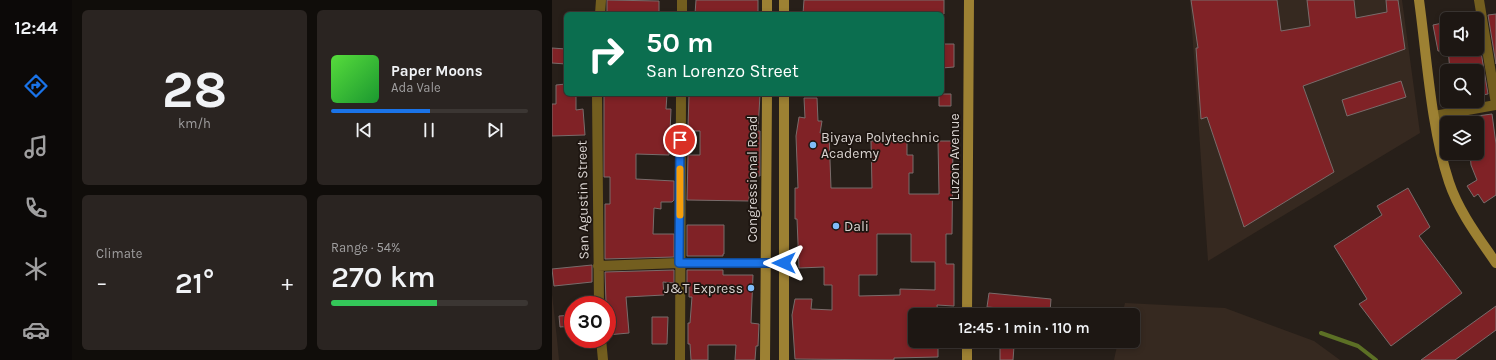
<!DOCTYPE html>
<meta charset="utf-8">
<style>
:root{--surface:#1d1713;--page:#2a2421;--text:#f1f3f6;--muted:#a09fa0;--line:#3b3633;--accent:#1a73e8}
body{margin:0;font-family:Karla,sans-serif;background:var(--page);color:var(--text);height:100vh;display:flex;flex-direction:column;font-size:15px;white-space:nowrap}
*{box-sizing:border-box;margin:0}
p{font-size:13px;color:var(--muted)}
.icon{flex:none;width:22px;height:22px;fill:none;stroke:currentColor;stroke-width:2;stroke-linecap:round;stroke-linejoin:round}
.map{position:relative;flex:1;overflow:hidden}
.drawer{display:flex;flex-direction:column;gap:10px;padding:10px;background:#100d0a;width:480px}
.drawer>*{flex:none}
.banner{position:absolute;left:12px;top:12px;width:380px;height:84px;border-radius:6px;box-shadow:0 2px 6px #0003,0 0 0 1px var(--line);background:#0b6e4f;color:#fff;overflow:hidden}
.fabs{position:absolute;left:888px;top:12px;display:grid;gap:8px}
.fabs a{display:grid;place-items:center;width:44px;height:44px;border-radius:6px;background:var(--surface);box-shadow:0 2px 6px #0003,0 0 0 1px var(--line);font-size:20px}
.speed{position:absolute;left:12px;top:296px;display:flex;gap:8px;font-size:20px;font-weight:700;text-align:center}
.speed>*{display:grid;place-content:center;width:52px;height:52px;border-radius:50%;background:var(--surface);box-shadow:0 2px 6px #0003,0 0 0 1px var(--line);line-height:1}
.speed .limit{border:6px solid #d22;background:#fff;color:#111}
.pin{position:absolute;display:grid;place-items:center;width:34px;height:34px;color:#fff;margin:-17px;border:2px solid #fff;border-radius:50%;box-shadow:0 1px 4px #0007}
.me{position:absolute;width:44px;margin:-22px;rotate:270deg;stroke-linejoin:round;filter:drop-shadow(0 0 3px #0008)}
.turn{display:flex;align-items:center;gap:14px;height:84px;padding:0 16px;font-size:18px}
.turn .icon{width:52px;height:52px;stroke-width:2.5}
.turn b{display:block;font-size:28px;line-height:34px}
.big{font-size:30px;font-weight:600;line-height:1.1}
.drawer .tile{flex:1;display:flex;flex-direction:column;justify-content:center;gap:6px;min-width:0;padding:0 14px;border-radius:6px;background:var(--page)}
.drawer .dial{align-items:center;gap:0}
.dial b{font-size:52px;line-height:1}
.song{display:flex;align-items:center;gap:12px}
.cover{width:48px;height:48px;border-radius:6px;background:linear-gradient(135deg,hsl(110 70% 55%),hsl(130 70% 35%))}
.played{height:4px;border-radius:2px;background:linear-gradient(90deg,var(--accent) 50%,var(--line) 50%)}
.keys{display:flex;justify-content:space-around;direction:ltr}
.heat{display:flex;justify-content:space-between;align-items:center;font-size:22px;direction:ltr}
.charge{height:6px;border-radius:3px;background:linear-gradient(90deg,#34c759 54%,var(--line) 0)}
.drawer .tiles{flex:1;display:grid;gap:10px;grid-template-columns:repeat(2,1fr)}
.trip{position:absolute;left:356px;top:308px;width:232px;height:40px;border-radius:6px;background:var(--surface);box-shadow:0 2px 6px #0003,0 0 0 1px var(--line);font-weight:600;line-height:40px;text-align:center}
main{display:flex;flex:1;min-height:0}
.dock{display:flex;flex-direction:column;width:72px;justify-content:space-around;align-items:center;background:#0c0908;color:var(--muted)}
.dock .icon{width:28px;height:28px}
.dock .active{color:var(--accent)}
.dock b{font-size:18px;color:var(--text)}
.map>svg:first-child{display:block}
.built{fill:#362920}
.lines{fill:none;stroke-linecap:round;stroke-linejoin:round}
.stream{stroke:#5c7025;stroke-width:4}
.building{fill:#802226;stroke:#796c6b;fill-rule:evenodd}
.street{stroke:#735e1f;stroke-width:10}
.secondary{stroke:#9d8133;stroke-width:10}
.route-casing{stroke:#114b97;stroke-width:10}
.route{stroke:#1a73e8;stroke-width:7}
.slow{stroke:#f59e0b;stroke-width:7}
.poi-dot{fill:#7fbdfa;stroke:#1d1510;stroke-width:1.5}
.labels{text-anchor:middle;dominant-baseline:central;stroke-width:3.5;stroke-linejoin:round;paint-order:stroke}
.poi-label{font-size:14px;fill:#d9d3d0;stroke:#1d1510;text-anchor:start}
.street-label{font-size:14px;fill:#d9d3d0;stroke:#1d1510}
</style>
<main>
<nav class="dock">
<b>12:44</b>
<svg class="icon active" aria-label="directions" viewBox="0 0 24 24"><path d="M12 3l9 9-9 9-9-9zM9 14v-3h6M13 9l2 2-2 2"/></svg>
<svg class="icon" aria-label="music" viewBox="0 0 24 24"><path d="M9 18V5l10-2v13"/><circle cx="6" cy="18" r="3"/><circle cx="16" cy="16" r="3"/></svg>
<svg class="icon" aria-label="phone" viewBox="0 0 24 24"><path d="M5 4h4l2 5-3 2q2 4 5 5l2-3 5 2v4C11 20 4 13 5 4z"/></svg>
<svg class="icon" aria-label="climate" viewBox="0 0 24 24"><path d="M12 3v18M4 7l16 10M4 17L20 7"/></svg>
<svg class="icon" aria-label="car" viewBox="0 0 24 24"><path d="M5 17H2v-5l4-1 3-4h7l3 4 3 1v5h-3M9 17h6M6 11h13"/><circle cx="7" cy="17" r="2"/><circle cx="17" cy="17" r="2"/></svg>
</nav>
<section class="drawer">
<div class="tiles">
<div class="tile dial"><b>28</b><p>km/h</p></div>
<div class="tile">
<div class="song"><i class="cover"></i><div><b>Paper Moons</b><p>Ada Vale</p></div></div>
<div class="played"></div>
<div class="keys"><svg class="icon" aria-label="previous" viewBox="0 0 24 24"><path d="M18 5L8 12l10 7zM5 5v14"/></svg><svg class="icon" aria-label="pause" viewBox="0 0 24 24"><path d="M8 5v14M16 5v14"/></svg><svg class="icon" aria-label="next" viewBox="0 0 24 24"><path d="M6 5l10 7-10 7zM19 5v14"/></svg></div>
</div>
<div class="tile"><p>Climate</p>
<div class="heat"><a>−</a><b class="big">21°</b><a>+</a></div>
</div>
<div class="tile"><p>Range · 54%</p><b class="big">270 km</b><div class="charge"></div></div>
</div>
</section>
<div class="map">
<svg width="944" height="360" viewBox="0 0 944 360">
<rect width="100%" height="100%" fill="#271f19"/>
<!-- built -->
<path class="built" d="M638,0H850L868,133L656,261Z
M0,294L5,339L7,360H0Z
M573,303L673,308L762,341L788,360H562L566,341H581V315H570Z"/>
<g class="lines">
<!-- stream -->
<path class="stream" d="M769,333L806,346L824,360"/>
</g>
<!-- building -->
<path class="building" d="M55,0L107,1V14L55,12Z
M144,0H206V12L143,14Z
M252,0H392V14H251Z
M639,0H725L729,31L758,26L755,0H802L804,18L835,12L834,0H846L853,49L751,86L782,172L692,227L655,117L649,119L644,48H646Z
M944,14V64L936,15Z
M895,22V51H886L881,25Z
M925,28L936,94L925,96V71H898L896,49H925Z
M390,44H402V67L390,68Z
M0,48L14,49V64L0,63Z
M849,81L854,97L795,116L790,100Z
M14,84V94H24V110L31,109L33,135L0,136V104H4V85Z
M52,94H115L114,109H119L117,155L84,154V179L122,181V200L120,202H109V209L102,208L101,234H122V257L53,259V204H58V177H52Z
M137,94H208L206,131H208V176H198L197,201L135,200L136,155H148V131H137L136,128Z
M387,94H399V106H387Z
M252,98H265L266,121H270L268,133H277L279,188H320L319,141L355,140V155H361V173H357V194H387L386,141H401L400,234H394V264H402V306L385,305L386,315H363V341H386V357L342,358V360L243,359L240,315L243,299H260L259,309L280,310V285H272V267L247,268L245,219H243V188H246L244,136L247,117L253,118ZM325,234H359V262H383V290L348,289V295L307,296V275H325Z
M940,114L944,144V195L932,203L926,194L922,197L915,186L925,180L919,165L918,153H925V116Z
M856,188L878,227L867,236L910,293L839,346L807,304L815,299L782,246L830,215L825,206Z
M135,225H172V254H171V256H135Z
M40,265V282L2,286L0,269Z
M122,270V283L111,282L112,295L74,297L77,333L55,335L53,272Z
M135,270H171V275H201L199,323L207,324L206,346H204L203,360H183L184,345H156V360H139L138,344H136V323H138L140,297H137V283H135Z
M437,293L499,299L498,312L435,307Z
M944,306V330L903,360H869Z
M21,315V326L8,327L7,316Z
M100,317H116L115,344H100Z
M448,346H462L461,360H448Z"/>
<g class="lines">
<!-- street -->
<path class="street" d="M927,0L944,104
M48,14L49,0
M130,14V0
M45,94L47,305
M882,116L944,105
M46,266L127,263H232
M49,339L51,360
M128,360L129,94"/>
<!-- secondary -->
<path class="secondary" d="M867,0C875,58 879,128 897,182C907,212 927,238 944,263
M215,14V0
M232,14V0
M415,315L417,0
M213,360L215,94
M232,360V94
M415,360V341"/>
</g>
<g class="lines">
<!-- route casing -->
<g class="route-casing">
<path id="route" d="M128,140L127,263H232"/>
</g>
<!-- route -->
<use href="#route" class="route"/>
<!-- slow -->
<path class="slow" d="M128,215V169"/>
</g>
<!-- markers -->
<g class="poi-dot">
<circle cx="261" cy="145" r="4"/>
<circle cx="284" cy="226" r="4"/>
<circle cx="199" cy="288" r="4"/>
</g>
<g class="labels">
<!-- poi labels -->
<g class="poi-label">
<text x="269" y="137">Biyaya Polytechnic<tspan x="269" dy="16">Academy</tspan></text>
<text x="292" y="226">Dali</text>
<text x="191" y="288" text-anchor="end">J&amp;T Express</text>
</g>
<!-- street labels -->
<g class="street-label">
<text transform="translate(402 157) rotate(-90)">Luzon Avenue</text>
<text transform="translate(200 179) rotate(-90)">Congressional Road</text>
<text transform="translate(31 200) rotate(-91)">San Agustin Street</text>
</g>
</g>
</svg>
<div class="fabs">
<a><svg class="icon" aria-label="sound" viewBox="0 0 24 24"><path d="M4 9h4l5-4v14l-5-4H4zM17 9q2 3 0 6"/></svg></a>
<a><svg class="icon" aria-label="search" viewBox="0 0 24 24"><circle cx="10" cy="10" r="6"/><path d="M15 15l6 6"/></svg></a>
<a><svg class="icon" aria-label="layers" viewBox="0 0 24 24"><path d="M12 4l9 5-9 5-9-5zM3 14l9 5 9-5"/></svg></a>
</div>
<div class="speed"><div class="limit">30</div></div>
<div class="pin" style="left:128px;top:140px;background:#d93025"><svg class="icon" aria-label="arrive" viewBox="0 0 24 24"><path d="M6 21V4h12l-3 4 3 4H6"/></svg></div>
<svg class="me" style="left:232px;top:263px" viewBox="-20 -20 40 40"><path d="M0-17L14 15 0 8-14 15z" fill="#1a73e8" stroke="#fff" stroke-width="4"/></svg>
<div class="trip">12:45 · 1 min · 110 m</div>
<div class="banner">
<div class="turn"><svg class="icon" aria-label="right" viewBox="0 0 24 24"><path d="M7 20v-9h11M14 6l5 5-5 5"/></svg><div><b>50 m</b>San Lorenzo Street</div></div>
</div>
</div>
</main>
